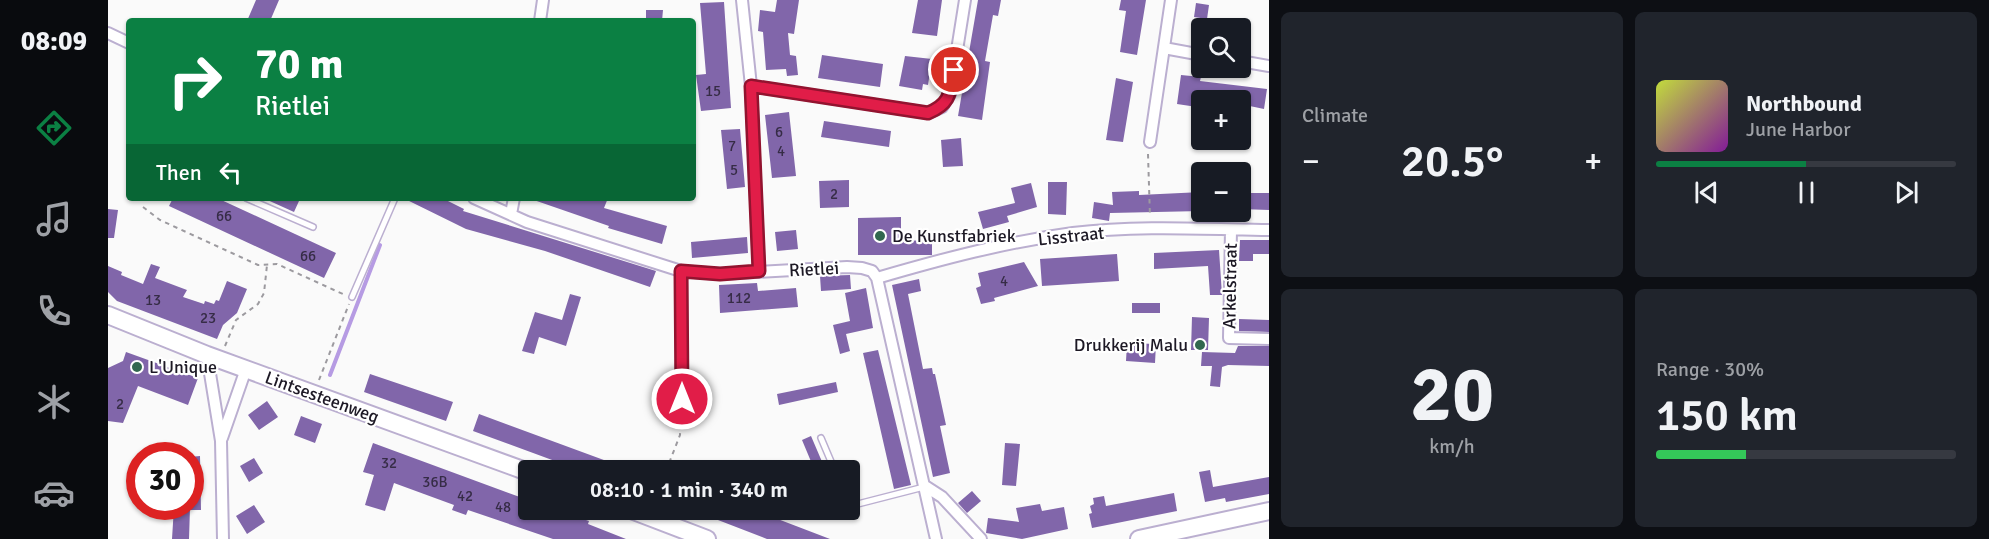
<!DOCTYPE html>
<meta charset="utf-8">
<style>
:root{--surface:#171b24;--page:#20242c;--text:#f1f3f6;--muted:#9ea1a6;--line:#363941;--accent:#0b8043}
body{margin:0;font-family:Signika,sans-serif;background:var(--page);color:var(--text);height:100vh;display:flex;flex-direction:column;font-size:22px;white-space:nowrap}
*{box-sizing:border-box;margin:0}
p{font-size:20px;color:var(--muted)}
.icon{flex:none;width:33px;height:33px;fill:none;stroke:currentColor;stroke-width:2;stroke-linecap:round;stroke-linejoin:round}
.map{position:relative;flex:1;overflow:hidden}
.details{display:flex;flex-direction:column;gap:12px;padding:12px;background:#0d0f14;width:720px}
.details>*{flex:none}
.hud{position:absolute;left:18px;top:18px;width:570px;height:183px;border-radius:6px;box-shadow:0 2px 4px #0004;background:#0b8043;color:#fff;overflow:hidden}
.tools{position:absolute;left:1083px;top:18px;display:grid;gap:12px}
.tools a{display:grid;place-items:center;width:60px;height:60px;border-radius:6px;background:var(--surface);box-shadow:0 2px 4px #0004;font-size:30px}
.speed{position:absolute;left:18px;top:442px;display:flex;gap:12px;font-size:30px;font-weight:700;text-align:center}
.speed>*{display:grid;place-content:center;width:78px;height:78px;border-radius:50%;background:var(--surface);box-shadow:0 2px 4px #0004;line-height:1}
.speed .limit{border:9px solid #d22;background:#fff;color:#111}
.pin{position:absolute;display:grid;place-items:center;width:51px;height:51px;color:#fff;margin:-26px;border:3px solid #fff;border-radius:50%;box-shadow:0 2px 6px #0007}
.me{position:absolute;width:66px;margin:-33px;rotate:0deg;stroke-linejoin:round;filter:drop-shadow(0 0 4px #0008)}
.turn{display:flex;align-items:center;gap:21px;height:126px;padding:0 30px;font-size:27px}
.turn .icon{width:78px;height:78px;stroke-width:2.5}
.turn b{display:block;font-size:42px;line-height:51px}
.then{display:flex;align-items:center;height:57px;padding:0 30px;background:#0003;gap:12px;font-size:22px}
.big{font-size:45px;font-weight:600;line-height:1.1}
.details .tile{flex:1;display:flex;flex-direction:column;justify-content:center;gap:9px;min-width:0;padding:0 21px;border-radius:9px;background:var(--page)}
.details .dial{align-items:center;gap:0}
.dial b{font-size:78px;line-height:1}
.song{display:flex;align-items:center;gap:18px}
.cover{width:72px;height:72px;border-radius:9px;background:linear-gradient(135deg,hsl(70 70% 55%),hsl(290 70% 35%))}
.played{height:6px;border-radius:3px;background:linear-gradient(90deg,var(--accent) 50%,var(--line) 50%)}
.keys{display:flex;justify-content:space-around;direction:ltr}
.heat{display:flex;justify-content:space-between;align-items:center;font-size:33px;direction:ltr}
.charge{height:9px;border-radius:4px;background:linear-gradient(90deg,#34c759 30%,var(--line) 0)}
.details .tiles{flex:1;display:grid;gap:12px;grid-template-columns:repeat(2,1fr)}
.trip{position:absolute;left:410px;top:460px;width:342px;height:60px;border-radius:6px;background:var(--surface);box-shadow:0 2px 4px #0004;font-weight:600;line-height:60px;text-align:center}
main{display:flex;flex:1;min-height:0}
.dock{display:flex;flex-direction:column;width:108px;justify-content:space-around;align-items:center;background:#090b0e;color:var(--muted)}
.dock .icon{width:42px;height:42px}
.dock .active{color:var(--accent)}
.dock b{font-size:27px;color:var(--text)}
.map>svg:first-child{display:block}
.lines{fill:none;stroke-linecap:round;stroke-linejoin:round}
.stream{stroke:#b69be3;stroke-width:4}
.building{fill:#8166aa}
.lane-casing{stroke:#bbafd0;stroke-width:8}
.street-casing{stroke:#bbafd0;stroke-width:14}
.secondary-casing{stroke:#bbafd0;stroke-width:20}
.path{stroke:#9c9a9f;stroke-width:2;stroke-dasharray:4.5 4.5;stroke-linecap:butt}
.lane{stroke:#fff;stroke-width:5}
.street{stroke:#fff;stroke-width:10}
.secondary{stroke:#fff;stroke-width:16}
.route-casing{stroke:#92132f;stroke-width:15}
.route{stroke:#e11d48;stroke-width:10}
.poi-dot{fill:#32684f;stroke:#fff;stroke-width:2}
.labels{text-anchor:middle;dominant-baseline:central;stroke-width:4.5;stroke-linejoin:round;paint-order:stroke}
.number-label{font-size:15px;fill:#362c46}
.poi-label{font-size:18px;fill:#1d1925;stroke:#fff;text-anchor:start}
.street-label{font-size:18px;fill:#1d1925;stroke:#fff}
</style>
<main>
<nav class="dock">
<b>08:09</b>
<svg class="icon active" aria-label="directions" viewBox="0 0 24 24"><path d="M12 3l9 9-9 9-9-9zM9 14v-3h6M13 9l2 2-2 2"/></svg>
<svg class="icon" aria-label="music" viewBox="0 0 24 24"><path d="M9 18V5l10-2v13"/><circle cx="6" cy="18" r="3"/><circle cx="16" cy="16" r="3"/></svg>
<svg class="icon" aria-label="phone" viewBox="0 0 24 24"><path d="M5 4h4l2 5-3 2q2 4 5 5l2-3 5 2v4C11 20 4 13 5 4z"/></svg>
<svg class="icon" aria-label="climate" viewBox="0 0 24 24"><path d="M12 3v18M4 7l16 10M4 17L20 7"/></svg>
<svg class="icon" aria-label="car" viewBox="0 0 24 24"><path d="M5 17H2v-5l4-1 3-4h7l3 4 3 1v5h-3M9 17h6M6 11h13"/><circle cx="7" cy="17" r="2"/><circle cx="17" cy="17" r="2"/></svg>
</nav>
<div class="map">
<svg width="1161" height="539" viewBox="0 0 1161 539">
<rect width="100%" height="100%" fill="#fafafa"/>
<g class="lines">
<!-- stream -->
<path class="stream" d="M222,375L272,245"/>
</g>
<!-- building -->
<path class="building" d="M148,0H171L162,21H139Z
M669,0H691L686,34L680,33L682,55L688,56L690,75L679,76L678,69L658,70L655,32L650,31L652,10L667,12Z
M810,0H834L829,36L804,33Z
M870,0H893L890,16L885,15L877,61L882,62L874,120L850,116Z
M1013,0H1038L1029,55L1012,52L1018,11L1011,10Z
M616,2L623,108L593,111L588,75L598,74L592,3Z
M1088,3L1101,5L1099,19L1086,17Z
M538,10H555L554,21H538Z
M714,55L775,64L772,87L710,78Z
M797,56L824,59L820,85L815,84L814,90L791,86Z
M1073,75L1093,77L1092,81L1159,89L1156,109L1137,105L1138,100H1090L1089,107L1069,104Z
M1008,78L1025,82L1015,142L998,140Z
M681,112L688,176L664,178L657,115Z
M716,121L783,131L781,147L713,137Z
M632,129L637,187L619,189L613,130Z
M853,138L855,166L835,167L833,140Z
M741,180V207L712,208L711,181Z
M940,182H959L958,215L940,214Z
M923,183L929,207L899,216L901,222L875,229L870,212L907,203L903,188Z
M1031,191V195L1094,192V211L1002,213L1001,221L984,218L986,202L1005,205L1004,192Z
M1132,193H1161V210L1132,209Z
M65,198H109L228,253L216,278L61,206Z
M155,198H185L191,201L186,212Z
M295,198H334L356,209L355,211L548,271L542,287L437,251L358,229Z
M420,198H500L496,208L559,226L554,244L500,228L501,226Z
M0,209L10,210L6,238H0Z
M793,217V241L824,240V255H750V218Z
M688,230L690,249L669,251L667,232Z
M639,237L640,253L584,258L583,242Z
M1132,240H1161V254H1145V261H1131Z
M1111,250L1114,295H1102L1100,266L1046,269V253Z
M1009,254L1011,281L934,286L932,259Z
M916,262L930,286L886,298L887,301L873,304L868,288L873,286L870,273Z
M43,264L52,267L47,278L79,290L75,297L96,304L97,301L106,304L108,300L111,301L119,281L139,289L129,313L115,325L109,339L9,301L0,292V266L14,272L13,275L35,284Z
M742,275L743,289L713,291L712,276Z
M811,279L813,291L800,294L815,369L824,368L825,374H827L838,425L832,426L842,473L825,477L784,285Z
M649,283L650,291L688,288L690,307L612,313L611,285Z
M758,288L765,328L738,334L742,351L732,354L725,325L742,321L737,293Z
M462,294L473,297L458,346L431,337L426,354L414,351L427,312L454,320Z
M1024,303H1052V313H1024Z
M1084,317L1101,318L1100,350H1083Z
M1131,319L1161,320V332L1131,331Z
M1019,343L1048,344L1047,363L1018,361Z
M1130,346H1161V366L1120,365L1114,367L1112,387L1102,386L1104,366H1093L1094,352L1127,353Z
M770,350L803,485L786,489L755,353Z
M18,352L90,378L80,405L30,386L15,423L0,421V368L15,361Z
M262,374L345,402L338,421L256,392Z
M728,382L730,392L671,405L669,394Z
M159,401L170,417L151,430L140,415Z
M371,414L523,470L522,471H474L365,431Z
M193,416L214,424L207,443L186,435Z
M703,436L718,471H707L694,440Z
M265,443L420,500V510H448L481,521L480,524L518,539H445L360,510L358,515L344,510L346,505L286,483L277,511L257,505L266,475L255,472Z
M897,443L912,444L908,486L894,485Z
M92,456L93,510H82V508L81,539H64L66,507H82V457Z
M146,458L155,473L141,482L132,466Z
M1102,470L1105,487L1161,477V494L1118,502L1117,498L1097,502L1091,472Z
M864,491L873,501L859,513L850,503Z
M1066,493L1069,511L984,528L981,514L984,513L982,506L986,504L985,498L996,496L998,506Z
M932,504L934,511L956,507L960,529L914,539L878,533L880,518L911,522L908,508Z
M146,505L157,522L139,534L128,516Z
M584,510H646L722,539H659Z"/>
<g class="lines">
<!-- lane casing -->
<g class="lane-casing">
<path id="lane" d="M138,198L205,227
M244,297L287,198
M713,438L727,471
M741,503L742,506L816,487"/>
</g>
<!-- street casing -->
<g class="street-casing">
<path id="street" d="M634,0L643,86L651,271
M432,21L435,0
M0,33L21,43
M1056,48L1094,55
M1132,61L1161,66
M643,86L820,113L834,107L842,94L857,0
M1042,142L1063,0
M366,198L419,222L573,271L612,274L739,267L754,268L764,271L769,278L828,539
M403,214L406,198
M1123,230L1121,338L1161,339
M573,271L574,399
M769,278C834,259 898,242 965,233C1029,225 1097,229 1161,230
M99,355L113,441L115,539
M114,438L138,369
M817,486L834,497L873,539"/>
</g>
<!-- secondary casing -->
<g class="secondary-casing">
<path id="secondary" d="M0,315L99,355L420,472
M523,510L599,539
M1031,539L1161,511"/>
</g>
<!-- path -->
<path class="path" d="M1040,154L1042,217
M35,207L52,220L150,265L169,264L237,295
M117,346L128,320L150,304L156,293L159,265
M211,380L241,304
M558,471L572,435L573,408
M492,510L511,517"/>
<!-- lane -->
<use href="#lane" class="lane"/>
<!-- street -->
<use href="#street" class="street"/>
<!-- secondary -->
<use href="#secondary" class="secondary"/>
</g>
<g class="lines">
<!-- route casing -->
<g class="route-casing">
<path id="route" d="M574,399L573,271L612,274L651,271L643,86L820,113C843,104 842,92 846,70"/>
</g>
<!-- route -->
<use href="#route" class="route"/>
</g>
<!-- markers -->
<g class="poi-dot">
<circle cx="772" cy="236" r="6"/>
<circle cx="1092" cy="345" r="6"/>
<circle cx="29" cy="367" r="6"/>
</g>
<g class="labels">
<!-- number labels -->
<g class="number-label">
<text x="605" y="91">15</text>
<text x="671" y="132">6</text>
<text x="624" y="146">7</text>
<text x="673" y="151">4</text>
<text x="626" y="170">5</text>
<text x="726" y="194">2</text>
<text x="116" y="216">66</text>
<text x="200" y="256">66</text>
<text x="896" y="281">4</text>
<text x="631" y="298">112</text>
<text x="45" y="300">13</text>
<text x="100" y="318">23</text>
<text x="12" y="404">2</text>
<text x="281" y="463">32</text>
<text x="327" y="482">36B</text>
<text x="357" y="496">42</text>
<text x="395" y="507">48</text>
</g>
<!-- poi labels -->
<g class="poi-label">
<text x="784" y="236">De Kunstfabriek</text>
<text x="1080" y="345" text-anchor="end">Drukkerij Malu</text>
<text x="41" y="367">L'Unique</text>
</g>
<!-- street labels -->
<g class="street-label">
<text transform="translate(963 236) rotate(-6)">Lisstraat</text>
<text transform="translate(706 269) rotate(-3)">Rietlei</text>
<text transform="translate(1122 286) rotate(-89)">Arkelstraat</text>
<text transform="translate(214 397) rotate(20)">Lintsesteenweg</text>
</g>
</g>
</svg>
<div class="tools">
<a><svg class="icon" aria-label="search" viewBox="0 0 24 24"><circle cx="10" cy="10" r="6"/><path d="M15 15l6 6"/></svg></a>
<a>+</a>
<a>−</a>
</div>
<div class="speed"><div class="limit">30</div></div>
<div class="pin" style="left:846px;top:70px;background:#d93025"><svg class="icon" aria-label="arrive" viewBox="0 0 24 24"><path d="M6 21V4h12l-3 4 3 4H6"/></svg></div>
<svg class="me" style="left:574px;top:399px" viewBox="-20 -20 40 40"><circle r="17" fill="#e11d48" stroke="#fff" stroke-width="3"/><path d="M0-11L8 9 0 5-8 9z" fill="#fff"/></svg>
<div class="trip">08:10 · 1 min · 340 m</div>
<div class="hud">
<div class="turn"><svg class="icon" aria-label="right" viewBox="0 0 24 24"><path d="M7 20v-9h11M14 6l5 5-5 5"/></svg><div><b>70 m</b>Rietlei</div></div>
<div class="then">Then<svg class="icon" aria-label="left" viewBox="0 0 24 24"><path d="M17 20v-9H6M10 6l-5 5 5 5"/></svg></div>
</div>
</div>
<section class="details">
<div class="tiles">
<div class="tile"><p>Climate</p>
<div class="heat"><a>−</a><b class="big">20.5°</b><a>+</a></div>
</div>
<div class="tile">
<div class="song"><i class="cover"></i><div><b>Northbound</b><p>June Harbor</p></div></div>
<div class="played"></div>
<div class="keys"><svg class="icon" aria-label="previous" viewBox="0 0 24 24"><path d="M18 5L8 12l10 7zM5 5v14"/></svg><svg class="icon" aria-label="pause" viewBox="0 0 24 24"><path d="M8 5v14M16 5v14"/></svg><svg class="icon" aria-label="next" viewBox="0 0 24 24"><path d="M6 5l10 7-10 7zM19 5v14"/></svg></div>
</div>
<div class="tile dial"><b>20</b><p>km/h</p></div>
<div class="tile"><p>Range · 30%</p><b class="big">150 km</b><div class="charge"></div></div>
</div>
</section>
</main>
